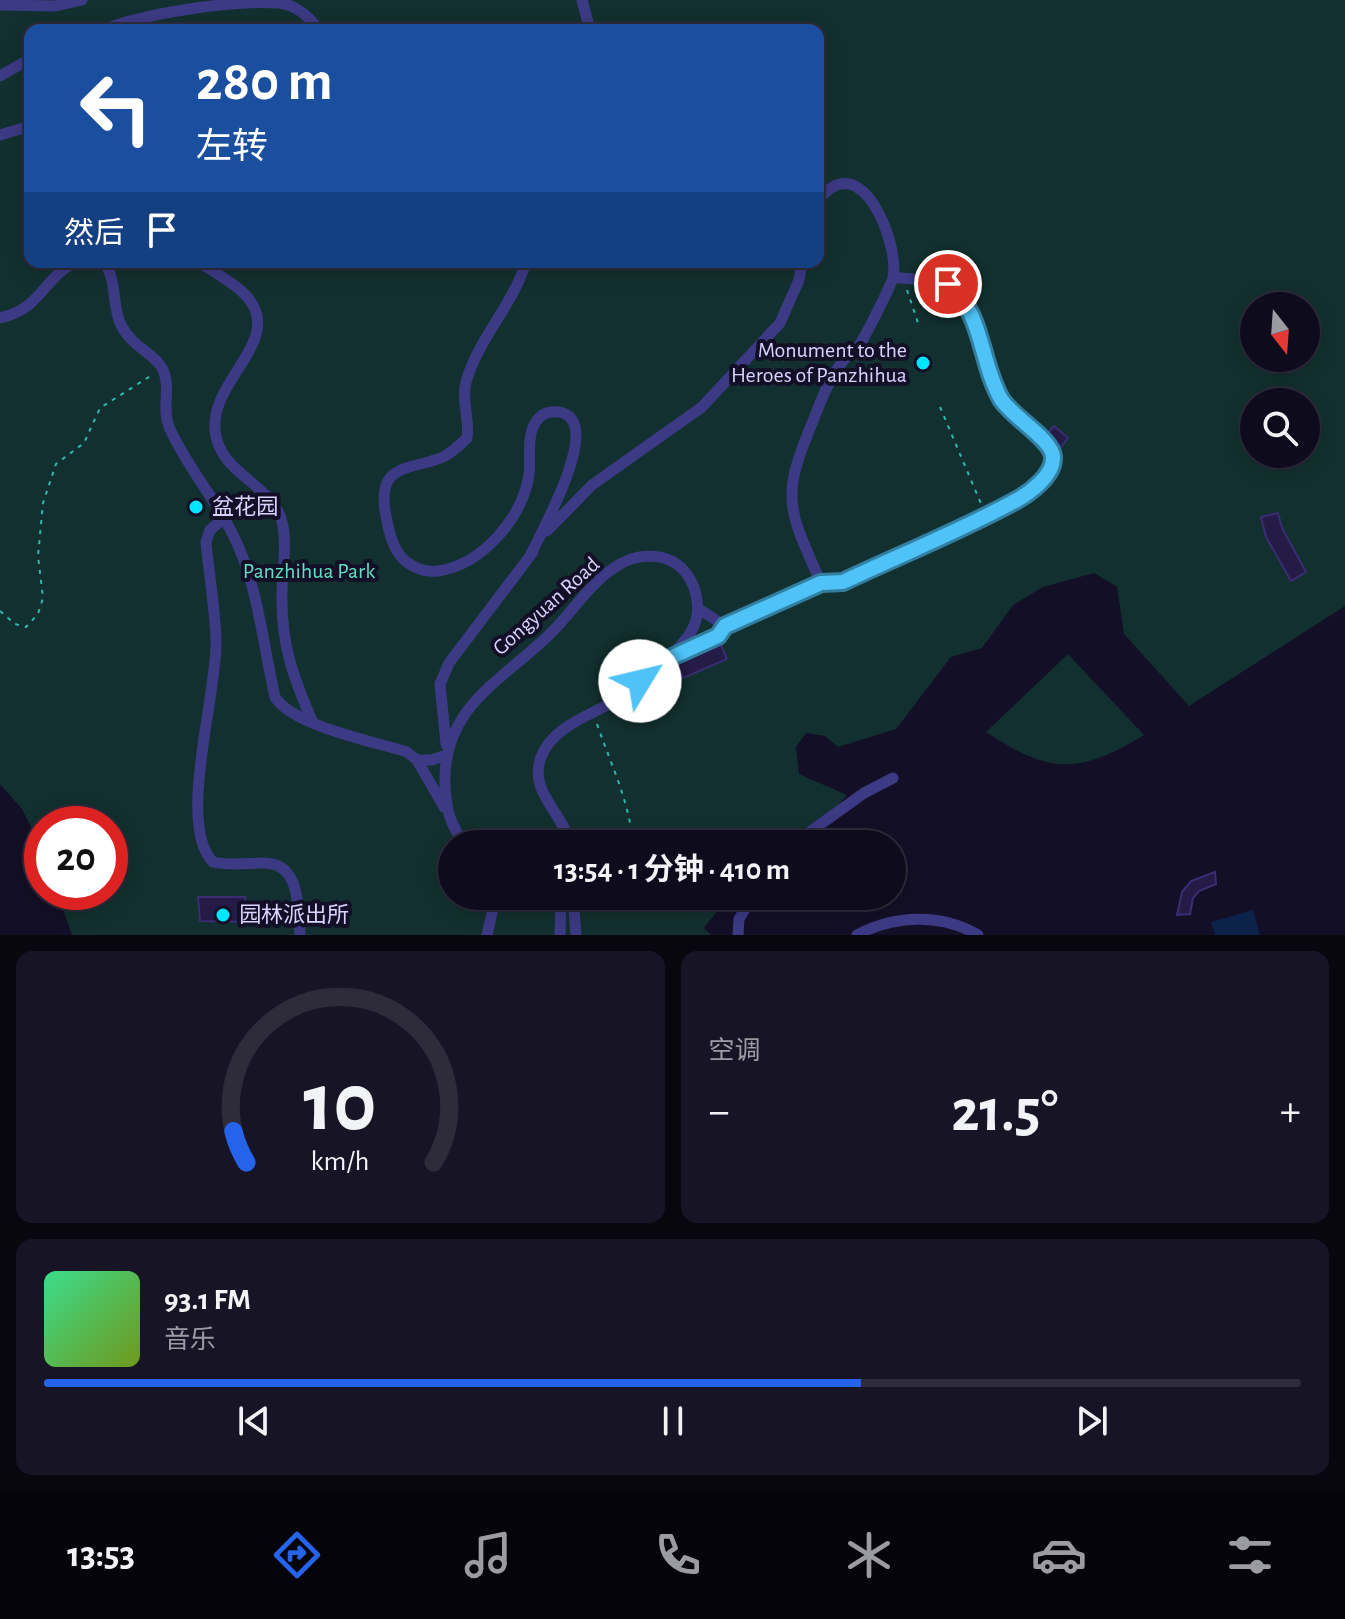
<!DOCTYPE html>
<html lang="zh">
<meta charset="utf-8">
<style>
:root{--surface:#0e0b1c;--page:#171425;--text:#f1f3f6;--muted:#9b9ba3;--line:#2e2b3b;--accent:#2563eb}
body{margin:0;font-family:"Alegreya Sans","Noto Sans SC",sans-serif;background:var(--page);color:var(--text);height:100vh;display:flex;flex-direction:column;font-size:30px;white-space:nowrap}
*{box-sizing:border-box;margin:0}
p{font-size:26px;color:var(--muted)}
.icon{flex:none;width:44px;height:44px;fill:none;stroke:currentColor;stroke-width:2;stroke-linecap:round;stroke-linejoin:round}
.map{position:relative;height:935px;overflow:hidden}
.drawer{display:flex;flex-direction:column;gap:16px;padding:16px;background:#08060f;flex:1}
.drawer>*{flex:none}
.top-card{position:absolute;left:24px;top:24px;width:800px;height:244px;border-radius:16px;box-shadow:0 4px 20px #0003,0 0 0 2px var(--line);background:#1a4fa0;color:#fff;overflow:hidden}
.needle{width:52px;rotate:163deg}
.tools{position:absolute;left:1240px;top:292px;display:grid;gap:16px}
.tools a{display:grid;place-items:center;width:80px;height:80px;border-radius:50%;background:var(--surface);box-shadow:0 4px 20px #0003,0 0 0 2px var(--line);font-size:40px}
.speed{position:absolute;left:24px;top:806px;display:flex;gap:16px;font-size:40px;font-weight:700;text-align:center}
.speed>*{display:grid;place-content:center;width:104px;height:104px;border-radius:50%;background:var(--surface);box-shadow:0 4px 20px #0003,0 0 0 2px var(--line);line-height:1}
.speed .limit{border:12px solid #d22;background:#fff;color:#111}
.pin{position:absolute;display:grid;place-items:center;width:68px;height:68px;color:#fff;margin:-34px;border:4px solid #fff;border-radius:50%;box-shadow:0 2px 8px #0007}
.me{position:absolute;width:88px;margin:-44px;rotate:54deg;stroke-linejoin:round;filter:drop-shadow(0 0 6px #0008)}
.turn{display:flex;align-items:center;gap:28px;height:168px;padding:0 40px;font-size:36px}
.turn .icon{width:104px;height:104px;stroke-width:2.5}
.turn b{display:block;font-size:56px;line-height:68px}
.then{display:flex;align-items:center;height:76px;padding:0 40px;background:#0003;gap:16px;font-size:30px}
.big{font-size:60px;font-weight:700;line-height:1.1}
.drawer .tile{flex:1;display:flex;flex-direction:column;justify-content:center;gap:12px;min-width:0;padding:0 28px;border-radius:16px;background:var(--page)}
.drawer .dial{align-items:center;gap:0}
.dial svg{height:208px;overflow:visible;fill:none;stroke:var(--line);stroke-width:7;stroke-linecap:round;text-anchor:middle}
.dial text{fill:var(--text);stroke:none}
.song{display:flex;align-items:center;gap:24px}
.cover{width:96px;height:96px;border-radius:12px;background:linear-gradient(135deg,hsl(150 70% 55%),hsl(80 70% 35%))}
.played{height:8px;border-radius:4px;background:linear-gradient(90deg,var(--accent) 65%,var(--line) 65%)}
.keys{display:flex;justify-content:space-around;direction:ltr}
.heat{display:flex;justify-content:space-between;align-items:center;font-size:44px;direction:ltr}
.drawer .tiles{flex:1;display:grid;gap:16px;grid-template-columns:1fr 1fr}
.tile:last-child{grid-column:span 2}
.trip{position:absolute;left:438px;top:830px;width:468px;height:80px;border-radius:40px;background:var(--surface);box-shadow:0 4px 20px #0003,0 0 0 2px var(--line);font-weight:700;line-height:80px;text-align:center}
.menu{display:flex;height:128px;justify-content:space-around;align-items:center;background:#06040b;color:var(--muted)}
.menu .icon{width:56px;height:56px}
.menu .active{color:var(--accent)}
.menu b{font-size:36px;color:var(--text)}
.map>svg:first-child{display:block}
.green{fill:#12302f;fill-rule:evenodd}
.water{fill:#0c2248}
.building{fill:#241b47;stroke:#3b2d73;stroke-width:2}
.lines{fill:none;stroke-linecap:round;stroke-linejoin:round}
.path{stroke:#2fb8b0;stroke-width:2;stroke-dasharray:4 6;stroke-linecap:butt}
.minor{stroke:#3d3a85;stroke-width:11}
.route-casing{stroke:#337fa1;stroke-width:20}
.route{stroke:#4fc3f7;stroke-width:14}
.poi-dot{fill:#00e5ff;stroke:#130f26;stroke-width:3}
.labels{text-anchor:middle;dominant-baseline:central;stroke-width:8;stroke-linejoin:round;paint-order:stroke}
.poi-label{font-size:22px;fill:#d9d4ff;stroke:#130f26;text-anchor:start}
.park-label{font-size:22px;fill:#5fe0c0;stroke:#130f26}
.street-label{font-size:22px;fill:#d9d4ff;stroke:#130f26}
</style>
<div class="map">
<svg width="1345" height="935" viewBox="0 0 1345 935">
<rect width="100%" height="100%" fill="#130f26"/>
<!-- green -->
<path class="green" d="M0,0H1345V606L1189,706L1124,634L1117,587L1094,573L1043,587L1013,605L982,648L951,657L896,729L838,747L825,736L806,733L796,747L799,774L847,795L816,831L787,844H452V896H729L704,928L711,935H72L57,892H110V824H42V849L22,809L0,784ZM30,30H818V262H30ZM1254,306H1306V358H1254ZM1254,402H1306V454H1254Z
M1068,654L1144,735C1079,775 1049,774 986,732Z"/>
<!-- water -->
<path class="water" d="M1253,910L1260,935H1215L1211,922Z"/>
<!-- building -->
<path class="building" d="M1054,426L1068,438L1061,447L1047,434Z
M1278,513L1282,528L1306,572L1291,581L1266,537L1261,517Z
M721,645L727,659L683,678L677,663Z
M1215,872L1216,884L1199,891L1193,898L1190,914L1177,915L1182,892L1191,881Z
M198,897H245V922L200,921Z"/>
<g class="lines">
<!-- path -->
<path class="path" d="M907,290L918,323
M940,407L982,506
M0,611L15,624L26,627L38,614L43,598L38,556L43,503L56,464L84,443L100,408L152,375
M597,724C611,765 629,800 633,844
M643,896L669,903L680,896"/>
<!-- minor -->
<path class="minor" d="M582,0L590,30
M0,5L56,6L82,0
M103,30C145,13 234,0 279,3C297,5 309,17 319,30
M0,76L30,59
M0,135L30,126
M818,201C861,143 900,245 893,278C891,285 865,337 860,344C855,350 848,355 843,361C829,379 821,400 813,421C780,499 788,508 821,583
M103,262C118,278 111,305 121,325C132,347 154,353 162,368C172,386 161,407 169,427C186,466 216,499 234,537C258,585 263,645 275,697C293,726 373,741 407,752L417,760L444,807
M199,262C212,271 227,279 239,289C294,335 210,377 215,430C219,476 276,484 283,526C287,547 282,573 282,594C281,644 293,677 313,723
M526,262C513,305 478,339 466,382C461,400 470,419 467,438C459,446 453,452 443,457C410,471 375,462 386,516C388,528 391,541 397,551C405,565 423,573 438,571C482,565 522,518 529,475C531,458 525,430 540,417C546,411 556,411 563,413C602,426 541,532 530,556
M0,318C43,308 43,277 76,262
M224,518L210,530L206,542C209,575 215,608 216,640C218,692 176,825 213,862C230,866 247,863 264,863C301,863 298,909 300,935
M547,531L592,485L702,407L780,323L799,280L802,262
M699,609L725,626
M671,658L718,636L725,626L821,583L843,582C879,565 1037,500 1051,472C1065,440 1012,421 1000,397C986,368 983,317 962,295C943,276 918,281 893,277
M446,744L440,684L449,663L533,552
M417,760H432L446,755
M465,844C449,824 446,808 445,783C443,705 504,680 552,632C575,609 595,575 626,561C642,554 664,554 678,565C687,572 694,584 696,595C699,608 698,619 692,630C683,648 635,689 617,700C591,715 553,726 541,757C528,792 563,812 570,844
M793,844L864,793L893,778
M573,896L576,935
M487,935L494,904L491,896
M560,935L561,896
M738,935L739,919L753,896
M857,935C894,915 941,913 978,935"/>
</g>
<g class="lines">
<!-- route casing -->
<g class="route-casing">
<path id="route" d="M640,681L661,662L718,636L725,626L821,583L843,582C900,555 960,531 1015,501C1030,493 1054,475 1053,457C1052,439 1012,417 1001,399C979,360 984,314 948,284"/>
</g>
<!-- route -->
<use href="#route" class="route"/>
</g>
<!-- markers -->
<g class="poi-dot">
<circle cx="923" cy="363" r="8"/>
<circle cx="196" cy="507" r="8"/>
<circle cx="223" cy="915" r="8"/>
</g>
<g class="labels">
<!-- poi labels -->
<g class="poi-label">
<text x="907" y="350" text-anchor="end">Monument to the<tspan x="907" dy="25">Heroes of Panzhihua</tspan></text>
<text x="212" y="507">盆花园</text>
<text x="239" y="915">园林派出所</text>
</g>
<!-- park labels -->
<g class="park-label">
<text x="309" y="571">Panzhihua Park</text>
</g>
<!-- street labels -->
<g class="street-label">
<text transform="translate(546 606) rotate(-42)">Gongyuan Road</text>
</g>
</g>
</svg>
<div class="tools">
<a><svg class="needle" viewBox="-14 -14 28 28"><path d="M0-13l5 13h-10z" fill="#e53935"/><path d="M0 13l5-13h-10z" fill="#9b9ba3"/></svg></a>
<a><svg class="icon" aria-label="search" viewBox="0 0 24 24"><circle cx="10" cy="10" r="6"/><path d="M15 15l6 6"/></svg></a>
</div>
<div class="speed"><div class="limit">20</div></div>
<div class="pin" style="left:948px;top:284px;background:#d93025"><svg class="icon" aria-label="arrive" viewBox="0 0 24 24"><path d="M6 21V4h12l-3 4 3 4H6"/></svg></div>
<svg class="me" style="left:640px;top:681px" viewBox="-20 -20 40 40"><circle r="19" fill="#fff"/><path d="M0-13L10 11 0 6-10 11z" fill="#4fc3f7"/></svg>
<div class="trip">13:54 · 1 分钟 · 410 m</div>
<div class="top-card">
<div class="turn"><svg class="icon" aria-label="left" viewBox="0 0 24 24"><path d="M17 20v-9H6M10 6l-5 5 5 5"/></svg><div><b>280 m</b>左转</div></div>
<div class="then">然后<svg class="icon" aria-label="arrive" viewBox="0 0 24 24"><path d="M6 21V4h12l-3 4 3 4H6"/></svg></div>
</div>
</div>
<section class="drawer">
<div class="tiles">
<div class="tile dial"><svg viewBox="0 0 100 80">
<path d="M14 69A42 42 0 1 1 86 69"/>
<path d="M14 69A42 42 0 0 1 9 57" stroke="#2563eb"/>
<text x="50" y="56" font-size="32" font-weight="700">10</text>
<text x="50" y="72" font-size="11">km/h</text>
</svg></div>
<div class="tile"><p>空调</p>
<div class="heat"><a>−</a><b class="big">21.5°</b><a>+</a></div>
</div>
<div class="tile">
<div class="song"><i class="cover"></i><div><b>93.1 FM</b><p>音乐</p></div></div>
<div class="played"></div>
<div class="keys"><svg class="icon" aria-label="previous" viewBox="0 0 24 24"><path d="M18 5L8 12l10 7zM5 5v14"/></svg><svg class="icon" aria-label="pause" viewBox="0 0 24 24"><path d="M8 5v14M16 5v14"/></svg><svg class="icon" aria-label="next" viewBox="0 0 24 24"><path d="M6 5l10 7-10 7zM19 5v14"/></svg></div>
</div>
</div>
</section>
<nav class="menu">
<b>13:53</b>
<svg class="icon active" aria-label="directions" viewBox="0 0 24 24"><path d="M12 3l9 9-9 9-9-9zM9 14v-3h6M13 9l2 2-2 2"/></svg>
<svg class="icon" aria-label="music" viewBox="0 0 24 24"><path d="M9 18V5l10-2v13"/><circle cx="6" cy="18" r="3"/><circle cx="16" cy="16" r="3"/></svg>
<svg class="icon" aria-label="phone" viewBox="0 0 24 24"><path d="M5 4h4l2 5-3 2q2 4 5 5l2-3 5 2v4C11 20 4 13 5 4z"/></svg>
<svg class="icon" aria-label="climate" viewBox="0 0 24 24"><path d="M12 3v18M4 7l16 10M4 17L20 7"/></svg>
<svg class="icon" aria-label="car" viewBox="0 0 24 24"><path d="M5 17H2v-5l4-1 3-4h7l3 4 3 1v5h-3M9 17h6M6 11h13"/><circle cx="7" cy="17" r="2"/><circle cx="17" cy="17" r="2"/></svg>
<svg class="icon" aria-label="filters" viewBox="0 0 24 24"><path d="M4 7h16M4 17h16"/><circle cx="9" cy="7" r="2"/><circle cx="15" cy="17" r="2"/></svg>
</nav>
